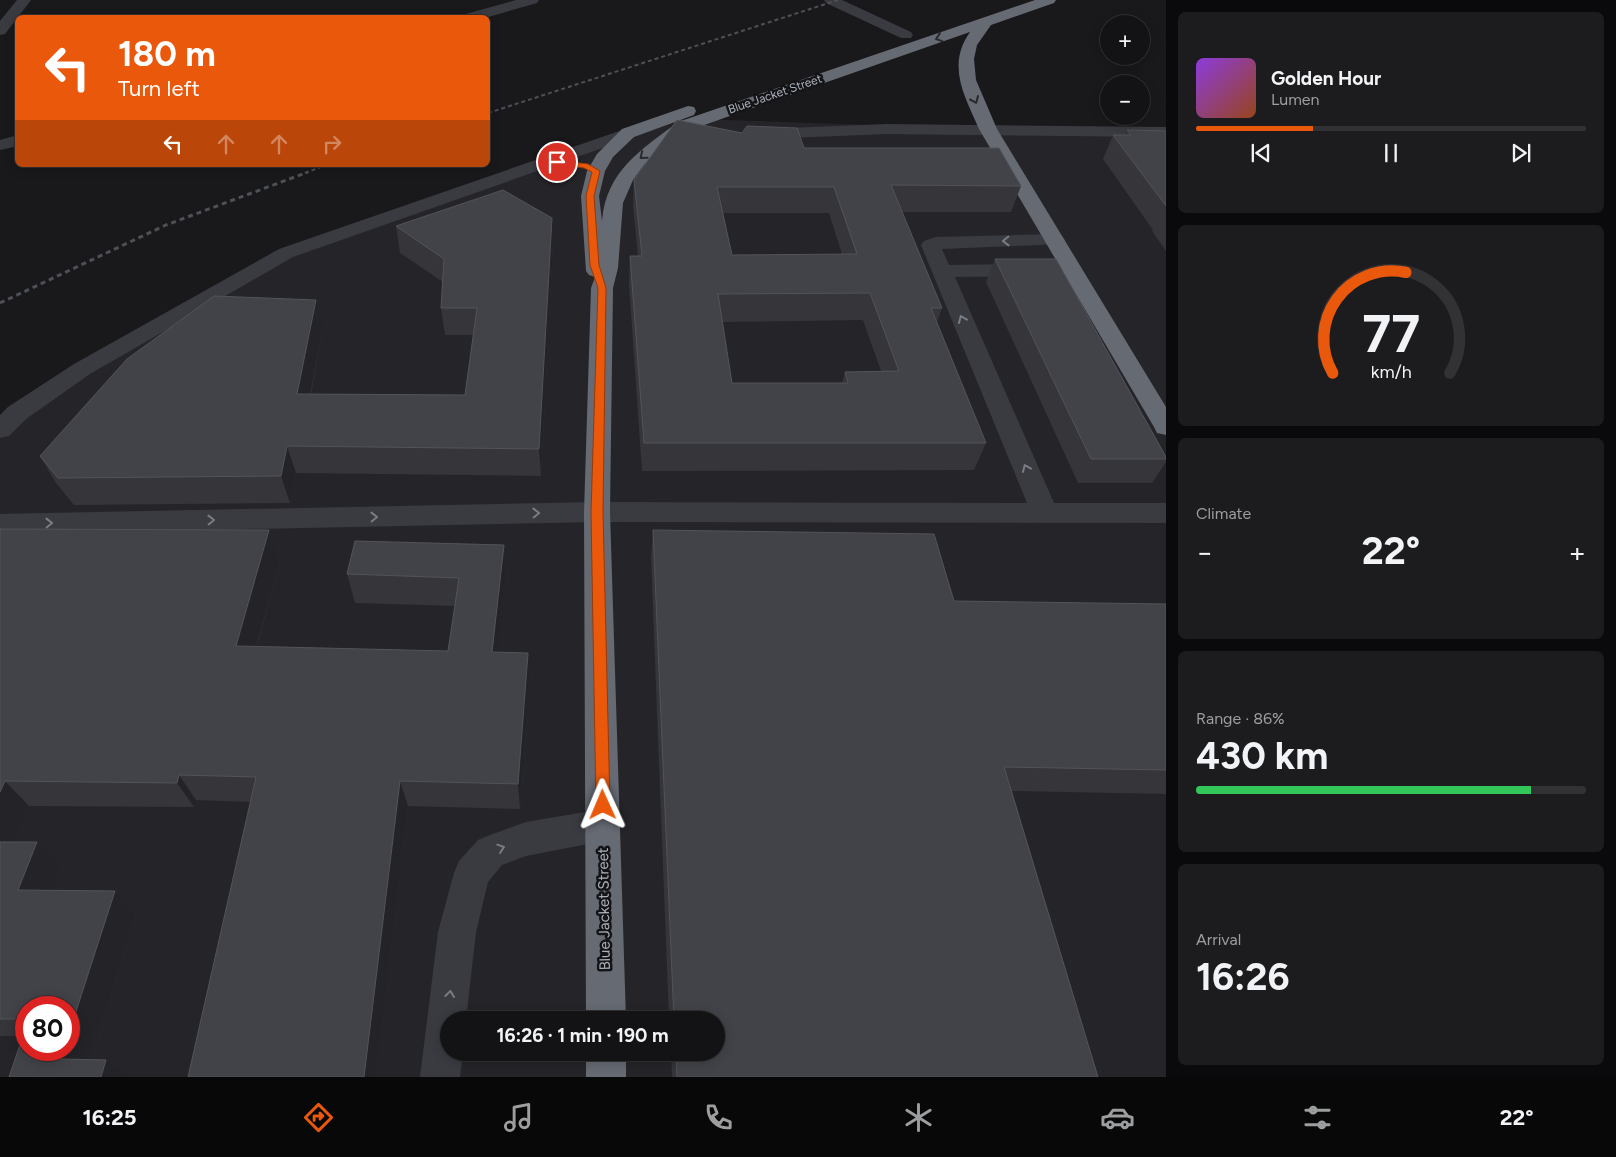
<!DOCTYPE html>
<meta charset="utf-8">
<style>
:root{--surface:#131315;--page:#1c1c1e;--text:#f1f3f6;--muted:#9d9ea0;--line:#323234;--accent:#ea580c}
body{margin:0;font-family:Figtree,sans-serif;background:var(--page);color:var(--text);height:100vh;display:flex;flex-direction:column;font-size:19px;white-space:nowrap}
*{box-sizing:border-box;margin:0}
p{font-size:16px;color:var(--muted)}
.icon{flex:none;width:28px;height:28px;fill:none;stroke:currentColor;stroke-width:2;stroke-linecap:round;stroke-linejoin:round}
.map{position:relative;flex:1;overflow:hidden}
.sheet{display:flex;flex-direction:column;gap:12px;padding:12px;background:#0a0a0c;width:450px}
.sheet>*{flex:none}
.banner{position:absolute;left:15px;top:15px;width:475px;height:152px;border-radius:8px;box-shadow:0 2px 12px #0003,0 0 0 1px var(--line);background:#ea580c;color:#fff;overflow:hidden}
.controls{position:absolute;left:1100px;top:15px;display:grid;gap:10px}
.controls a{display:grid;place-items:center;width:50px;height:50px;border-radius:50%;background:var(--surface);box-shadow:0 2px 12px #0003,0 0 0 1px var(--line);font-size:25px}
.speed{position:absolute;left:15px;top:996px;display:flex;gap:10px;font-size:25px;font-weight:700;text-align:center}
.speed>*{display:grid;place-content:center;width:65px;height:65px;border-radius:50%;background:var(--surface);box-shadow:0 2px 12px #0003,0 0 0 1px var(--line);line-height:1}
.speed .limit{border:8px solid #d22;background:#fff;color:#111}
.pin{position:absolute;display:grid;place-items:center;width:42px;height:42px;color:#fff;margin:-21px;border:2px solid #fff;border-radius:50%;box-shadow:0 1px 5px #0007}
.me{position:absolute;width:55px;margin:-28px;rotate:359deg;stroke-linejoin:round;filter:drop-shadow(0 0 4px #0008)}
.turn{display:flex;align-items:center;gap:18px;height:105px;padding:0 20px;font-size:22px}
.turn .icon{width:65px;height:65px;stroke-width:2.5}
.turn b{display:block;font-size:35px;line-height:42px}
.lanes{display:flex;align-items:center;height:48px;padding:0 20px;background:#0003;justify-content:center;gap:25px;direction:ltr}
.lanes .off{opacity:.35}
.big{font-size:38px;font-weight:700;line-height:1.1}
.sheet .widget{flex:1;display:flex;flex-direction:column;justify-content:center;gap:8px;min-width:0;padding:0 18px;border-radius:8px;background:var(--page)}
.sheet .dial{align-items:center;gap:0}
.dial svg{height:130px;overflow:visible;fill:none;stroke:var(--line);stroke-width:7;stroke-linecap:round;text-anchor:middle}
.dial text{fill:var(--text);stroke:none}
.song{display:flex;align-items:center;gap:15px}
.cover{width:60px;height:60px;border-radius:8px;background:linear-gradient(135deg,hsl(270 70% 55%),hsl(20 70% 35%))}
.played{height:5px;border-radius:2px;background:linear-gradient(90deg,var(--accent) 30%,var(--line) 30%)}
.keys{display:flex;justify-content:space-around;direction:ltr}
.heat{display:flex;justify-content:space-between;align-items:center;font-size:28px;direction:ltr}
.charge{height:8px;border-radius:4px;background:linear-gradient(90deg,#34c759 86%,var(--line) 0)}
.trip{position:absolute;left:440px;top:1011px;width:285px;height:50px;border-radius:25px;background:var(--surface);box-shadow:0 2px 12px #0003,0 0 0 1px var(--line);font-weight:700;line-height:50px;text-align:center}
.tabs{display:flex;height:80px;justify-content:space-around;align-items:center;background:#080808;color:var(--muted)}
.tabs .icon{width:35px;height:35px}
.tabs .on{color:var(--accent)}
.tabs b{font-size:22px;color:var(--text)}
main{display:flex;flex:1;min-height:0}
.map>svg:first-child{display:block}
.built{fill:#252529;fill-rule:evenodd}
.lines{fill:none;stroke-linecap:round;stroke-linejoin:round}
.minor{fill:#3a3b41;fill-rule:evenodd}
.highway{fill:#666a73;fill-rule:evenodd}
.rail-far1{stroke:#4d5056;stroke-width:2;stroke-dasharray:4 3;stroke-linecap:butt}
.rail{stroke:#4d5056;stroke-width:3;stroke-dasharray:5 4;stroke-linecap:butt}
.wall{fill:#35353a;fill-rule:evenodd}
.shaded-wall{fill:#242428}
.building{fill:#424348;stroke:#52545a;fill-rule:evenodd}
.oneway{stroke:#282a2e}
.oneway2{stroke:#787c85}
.route{fill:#ea580c;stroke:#983908}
.labels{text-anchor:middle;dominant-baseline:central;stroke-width:5;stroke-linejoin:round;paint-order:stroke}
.far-street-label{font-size:12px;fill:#abb1bc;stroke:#141417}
.street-label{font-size:15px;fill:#abb1bc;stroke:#141417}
</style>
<main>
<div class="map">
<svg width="1166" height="1077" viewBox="0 0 1166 1077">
<rect width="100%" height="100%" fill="#19191c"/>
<!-- built -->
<path class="built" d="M667,118L988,129L1166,132V1077H0V430L286,253ZM26,1008H69V1050H26ZM449,1020H716V1052H449Z"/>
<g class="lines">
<!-- minor -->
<path class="minor" d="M17,0H31L5,34L0,35V21Z
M516,0H539L537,3L485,18H460L462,15Z
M824,0H842L911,32L913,35L911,38H901L826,3Z
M887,124L1166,127V137L887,134L763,139L757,138L754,134L757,130L763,129Z
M628,128L634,129L637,133L634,137L293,257L90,374L26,419L9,436L0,438V415L8,407L74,364L279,249Z
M18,135V146L0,150V140Z
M1055,234L1062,236L1065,240L1062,244L942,249L949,265L1027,264L1034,266L1037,270L1034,274L1027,276L955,277L1054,503H1166V523L597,522L0,534V514L597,502L1027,503L921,245L924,241L936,237Z
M603,809L615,813L620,825L615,837L603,841L526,856L502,865L488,882L476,932L466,1020H449V1052H463L460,1077H420L438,932L454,873L459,861L478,840L490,835L526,822Z"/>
<!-- highway -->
<path class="highway" d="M1035,0H1056L1054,3L991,25L977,45L974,59L976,80L997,129L1166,407V435L1157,433L1154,427L979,129C965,96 946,66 970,32L690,130L644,165L633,180L623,203L618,268L613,288L610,512L626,1020H586L584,512L591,288L595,277L589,275L586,271L581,196L587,171L597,154L622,129L688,106L694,107L696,111L694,115L634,137L613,157L605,171L599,196L602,221C606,171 641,150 678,122Z
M586,1052H626V1077H586Z"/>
<!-- rail-far1 -->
<path class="rail-far1" d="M488,113L838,0
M305,173L326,165"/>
<!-- rail -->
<path class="rail" d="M0,303L166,225L308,172"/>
</g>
<!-- wall -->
<path class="wall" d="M1127,130L1166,131V251L1152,231L1153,230L1103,159L1113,135H1125Z
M804,148L1021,186L1011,212H902L942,308L937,322L986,443L974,470L642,471L629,284L630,256H638L633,206L634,180ZM723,213H829L842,254L732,255ZM863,320L881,371L845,372L842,383H732L722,322Z
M396,226L553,245L541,476L296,473L290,503L74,505L56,483L40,456L323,327L311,394L465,395L473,335H445L441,308L443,282L400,253Z
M995,259L1166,457V462L1152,483H1078L986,282Z
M0,529L269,530L280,560L257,646L448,651L455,606L355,603L347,574L355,541L504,545L507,574L498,652L528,653L531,681L520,809L408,806L377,1077H188L251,802L196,800L194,807L29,806L15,842H37L62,865L52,890L115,891L136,913L92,1059L106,1060L130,1075V1077H9L23,1036H0ZM26,1008H69V1050H26Z
M653,530L954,601L1166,604V794L1012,791L1098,1077H672L671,1052H716V1020H669L651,557Z"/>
<!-- shaded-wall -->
<path class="shaded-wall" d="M552,218L553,245L541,476L539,449Z
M316,300L323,327L305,421L297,394Z
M287,446L296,473L290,503L281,476Z
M269,530L280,560L249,673L236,646Z
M504,545L507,574L495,680L492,652Z
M528,653L531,681L520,809L518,784Z
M179,775L196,800L194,807L177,783Z
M5,781L29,806L6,865L0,860V792Z
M400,781L408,806L377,1077H364Z
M37,842L62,865L44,912L18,890Z
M115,891L136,913L87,1075L60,1059L63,1050H69V1033Z
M106,1060L130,1075V1077H101Z"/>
<!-- building -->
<path class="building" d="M677,120L742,133L747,126L797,128L804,148H999L1021,186L891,185L942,308H931L986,443H644L630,256H642L634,180ZM717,187H834L857,254L732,255ZM870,293L899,371L845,372L848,383H732L718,294Z
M1127,130L1166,131V206L1113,135H1131Z
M503,190L552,218L539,449L287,446L281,476L58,478L40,456L127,359L214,296L316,300L297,394L465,395L477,308H441L444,259L396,226Z
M995,259H1056L1166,457V459H1091Z
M0,529L269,530L236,646L448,651L459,578L347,574L355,541L504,545L492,652L528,653L518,784L400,781L364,1077H188L256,777L179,775L177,783L5,781L0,792Z
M653,530L934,534L954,601L1166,604V770L1004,767L1098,1077H677L676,1052H716V1020H674Z
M0,842H37L18,890L115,891L69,1033V1008H26V1019H0Z
M26,1027V1050H63L60,1059L106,1060L101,1077H9Z"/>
<!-- one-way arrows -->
<defs><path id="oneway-chevron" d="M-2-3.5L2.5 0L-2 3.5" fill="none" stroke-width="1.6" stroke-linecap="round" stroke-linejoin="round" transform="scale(1.25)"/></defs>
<g class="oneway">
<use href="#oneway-chevron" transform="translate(939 38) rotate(162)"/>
<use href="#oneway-chevron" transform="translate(975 100) rotate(66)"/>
<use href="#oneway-chevron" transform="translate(643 156) rotate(141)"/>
</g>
<g class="oneway2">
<use href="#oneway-chevron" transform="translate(1006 241) rotate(179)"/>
<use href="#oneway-chevron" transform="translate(962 319) rotate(-113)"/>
<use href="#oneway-chevron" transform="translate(1026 468) rotate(-113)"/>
<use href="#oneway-chevron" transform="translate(536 513) rotate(-1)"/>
<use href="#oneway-chevron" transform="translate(374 517) rotate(-1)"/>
<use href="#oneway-chevron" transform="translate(211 520) rotate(-1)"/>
<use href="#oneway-chevron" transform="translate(49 523) rotate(-1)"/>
<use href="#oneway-chevron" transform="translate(501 848) rotate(-19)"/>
<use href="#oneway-chevron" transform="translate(450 994) rotate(-83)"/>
</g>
<!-- route -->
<path class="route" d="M557,160L588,164L600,171L594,196L599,265L606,288L603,512L610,805L608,810L603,812L598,810L596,805L591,512L598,288L590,265L586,196L592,172L584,168L555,164L554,162Z"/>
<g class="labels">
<!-- far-street labels -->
<g class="far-street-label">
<text transform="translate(775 94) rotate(-19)">Blue Jacket Street</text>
</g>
<!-- street labels -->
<g class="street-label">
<text transform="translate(604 909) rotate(-91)">Blue Jacket Street</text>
</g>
</g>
</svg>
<div class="controls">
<a>+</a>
<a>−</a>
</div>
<div class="speed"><div class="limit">80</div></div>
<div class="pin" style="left:557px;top:162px;background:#d93025"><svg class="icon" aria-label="arrive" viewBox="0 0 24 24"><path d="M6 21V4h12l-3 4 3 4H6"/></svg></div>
<svg class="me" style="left:603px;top:805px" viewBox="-20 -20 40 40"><path d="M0-17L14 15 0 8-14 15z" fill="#ea580c" stroke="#fff" stroke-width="4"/></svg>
<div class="trip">16:26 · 1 min · 190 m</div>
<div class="banner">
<div class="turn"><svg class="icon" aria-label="left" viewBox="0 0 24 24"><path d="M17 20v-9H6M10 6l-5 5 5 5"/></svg><div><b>180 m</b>Turn left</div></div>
<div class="lanes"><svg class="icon" aria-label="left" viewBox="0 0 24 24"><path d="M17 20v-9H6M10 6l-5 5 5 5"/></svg><svg class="icon off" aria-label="ahead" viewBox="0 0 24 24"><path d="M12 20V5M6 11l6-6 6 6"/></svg><svg class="icon off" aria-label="ahead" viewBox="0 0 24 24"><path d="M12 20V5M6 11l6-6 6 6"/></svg><svg class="icon off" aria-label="right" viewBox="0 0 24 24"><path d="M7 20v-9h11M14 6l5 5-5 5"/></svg></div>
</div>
</div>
<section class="sheet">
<div class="widget">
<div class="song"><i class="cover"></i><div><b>Golden Hour</b><p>Lumen</p></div></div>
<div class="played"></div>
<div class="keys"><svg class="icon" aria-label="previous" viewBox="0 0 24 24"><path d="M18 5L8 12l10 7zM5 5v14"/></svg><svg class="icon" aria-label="pause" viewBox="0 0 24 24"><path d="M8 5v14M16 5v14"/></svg><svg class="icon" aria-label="next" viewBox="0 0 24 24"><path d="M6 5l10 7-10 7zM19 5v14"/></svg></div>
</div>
<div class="widget dial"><svg viewBox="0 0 100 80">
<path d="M14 69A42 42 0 1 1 86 69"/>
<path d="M14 69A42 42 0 0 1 59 7" stroke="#ea580c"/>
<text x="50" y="56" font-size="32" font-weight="700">77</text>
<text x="50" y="72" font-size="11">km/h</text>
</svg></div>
<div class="widget"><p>Climate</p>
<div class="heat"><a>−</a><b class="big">22°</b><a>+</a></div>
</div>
<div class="widget"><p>Range · 86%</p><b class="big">430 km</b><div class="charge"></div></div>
<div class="widget"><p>Arrival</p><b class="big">16:26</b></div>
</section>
</main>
<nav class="tabs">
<b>16:25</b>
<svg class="icon on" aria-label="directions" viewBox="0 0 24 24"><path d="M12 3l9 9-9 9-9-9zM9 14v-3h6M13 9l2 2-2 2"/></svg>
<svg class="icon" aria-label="music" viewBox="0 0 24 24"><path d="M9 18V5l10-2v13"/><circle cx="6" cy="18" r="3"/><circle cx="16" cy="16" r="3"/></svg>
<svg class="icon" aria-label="phone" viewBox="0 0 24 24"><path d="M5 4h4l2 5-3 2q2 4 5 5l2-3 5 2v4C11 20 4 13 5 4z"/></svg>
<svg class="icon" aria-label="climate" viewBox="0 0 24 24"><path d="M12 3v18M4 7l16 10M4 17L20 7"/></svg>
<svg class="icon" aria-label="car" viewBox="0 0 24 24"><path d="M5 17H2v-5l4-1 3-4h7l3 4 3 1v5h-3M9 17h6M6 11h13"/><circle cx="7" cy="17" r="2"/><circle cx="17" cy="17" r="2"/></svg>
<svg class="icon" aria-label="filters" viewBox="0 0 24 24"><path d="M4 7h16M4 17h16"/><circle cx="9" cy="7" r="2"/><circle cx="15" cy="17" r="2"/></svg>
<b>22°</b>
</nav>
